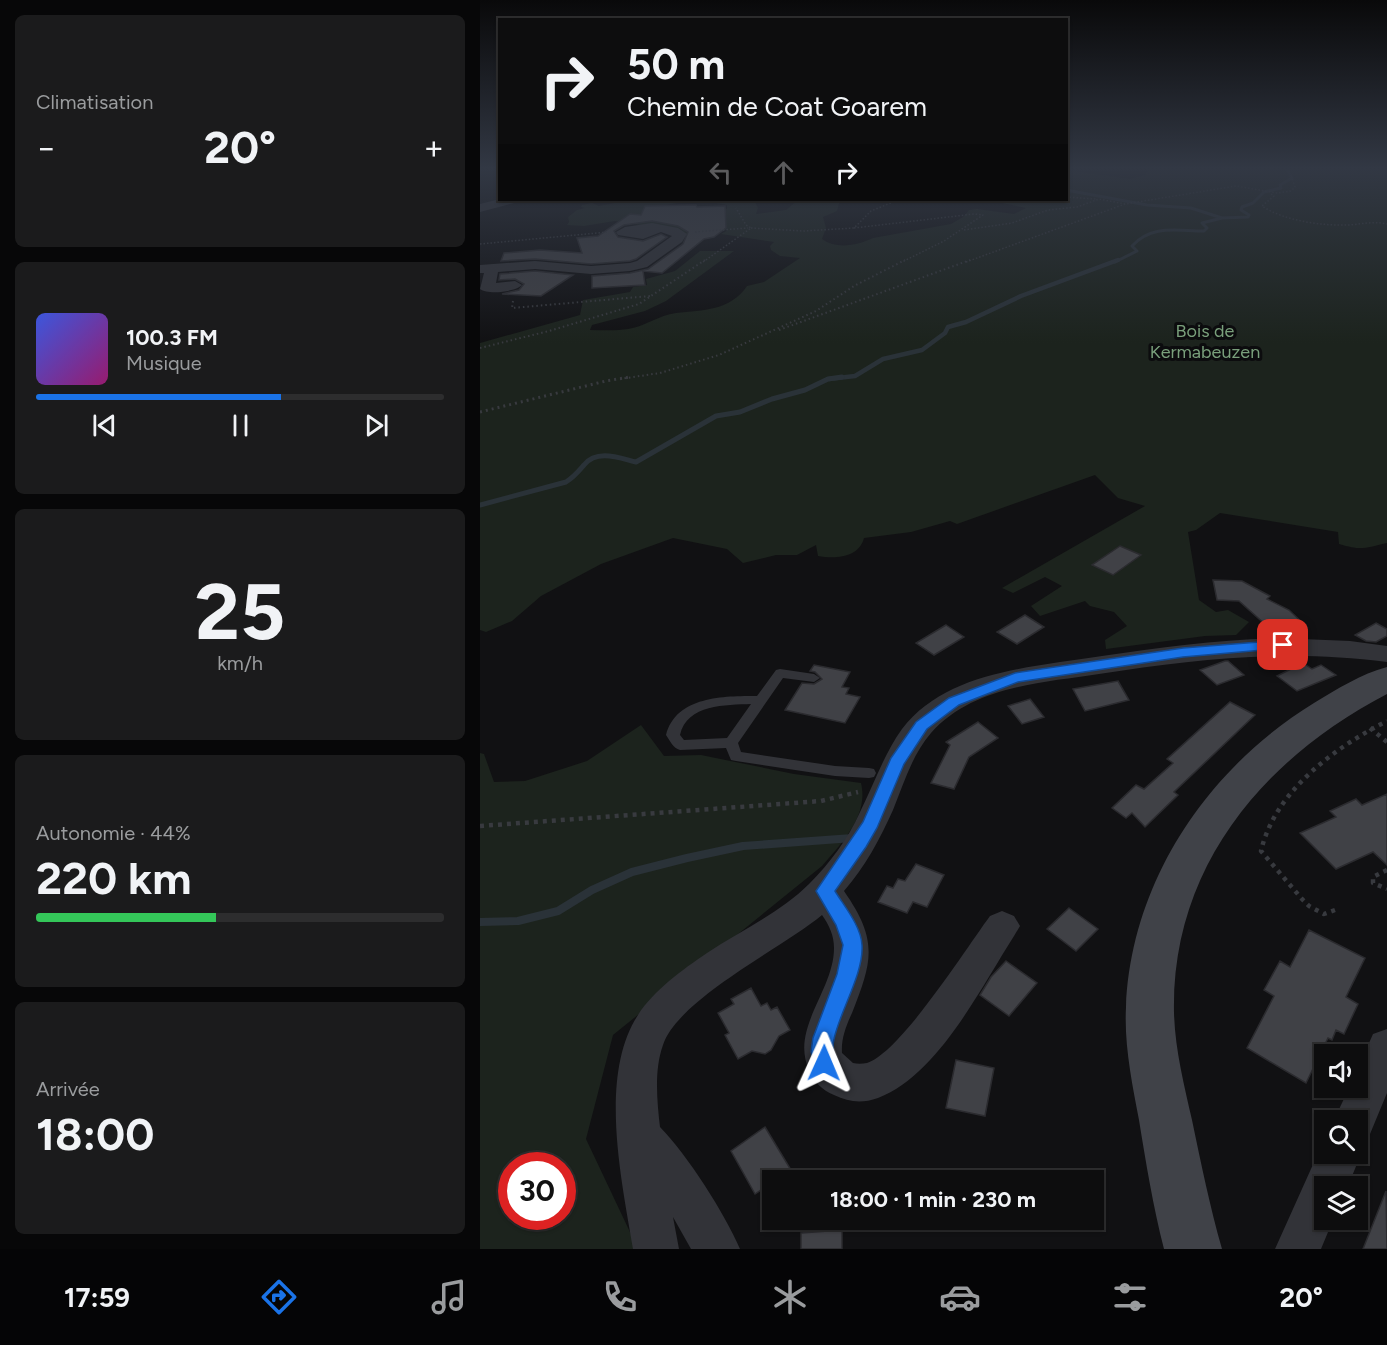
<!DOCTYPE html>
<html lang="fr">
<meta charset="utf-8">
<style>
:root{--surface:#0d0d0e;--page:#1b1b1c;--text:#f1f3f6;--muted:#9a9c9e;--line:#2d2d2e;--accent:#1a73e8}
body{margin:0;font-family:Figtree,sans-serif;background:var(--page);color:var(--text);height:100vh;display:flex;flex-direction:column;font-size:22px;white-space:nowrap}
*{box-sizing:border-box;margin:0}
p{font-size:20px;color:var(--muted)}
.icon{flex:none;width:33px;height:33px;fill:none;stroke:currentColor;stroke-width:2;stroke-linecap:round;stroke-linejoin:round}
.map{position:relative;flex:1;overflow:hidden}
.details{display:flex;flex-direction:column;gap:15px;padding:15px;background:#070708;width:480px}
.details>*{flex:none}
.banner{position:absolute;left:18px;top:18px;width:570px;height:183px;border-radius:0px;box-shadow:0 2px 4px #0004,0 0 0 2px var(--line);background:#0d0d0e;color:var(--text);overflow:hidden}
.buttons{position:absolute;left:834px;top:1044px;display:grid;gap:12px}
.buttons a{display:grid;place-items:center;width:54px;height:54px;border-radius:0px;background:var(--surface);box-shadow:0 2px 4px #0004,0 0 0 2px var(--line);font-size:30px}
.speed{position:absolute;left:18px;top:1152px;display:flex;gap:12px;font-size:30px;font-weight:700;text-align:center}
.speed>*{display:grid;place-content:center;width:78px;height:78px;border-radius:50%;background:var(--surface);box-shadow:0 2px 4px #0004,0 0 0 2px var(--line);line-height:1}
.speed .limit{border:9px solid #d22;background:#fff;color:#111}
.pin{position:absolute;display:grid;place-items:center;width:51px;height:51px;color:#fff;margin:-26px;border-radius:12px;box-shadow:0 3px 9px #0006}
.me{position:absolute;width:66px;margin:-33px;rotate:1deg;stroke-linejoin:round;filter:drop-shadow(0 0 4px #0008)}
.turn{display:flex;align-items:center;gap:21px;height:126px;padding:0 30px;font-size:27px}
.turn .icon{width:78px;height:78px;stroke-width:2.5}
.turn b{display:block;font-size:42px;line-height:51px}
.lanes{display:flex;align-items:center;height:57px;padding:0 30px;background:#0003;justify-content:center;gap:30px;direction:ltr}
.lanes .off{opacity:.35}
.big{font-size:45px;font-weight:700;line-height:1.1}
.details .tile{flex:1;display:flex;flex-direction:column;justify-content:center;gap:9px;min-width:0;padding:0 21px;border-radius:9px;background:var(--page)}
.details .dial{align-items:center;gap:0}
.dial b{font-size:78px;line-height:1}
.song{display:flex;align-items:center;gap:18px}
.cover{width:72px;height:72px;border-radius:9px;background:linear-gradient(135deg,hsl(230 70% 55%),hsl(320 70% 35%))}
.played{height:6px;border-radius:3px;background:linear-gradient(90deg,var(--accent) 60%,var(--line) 60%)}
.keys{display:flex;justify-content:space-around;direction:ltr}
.heat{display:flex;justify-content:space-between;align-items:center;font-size:33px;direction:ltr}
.charge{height:9px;border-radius:4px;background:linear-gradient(90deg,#34c759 44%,var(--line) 0)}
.trip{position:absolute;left:282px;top:1170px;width:342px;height:60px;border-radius:0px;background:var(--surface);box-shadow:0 2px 4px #0004,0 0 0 2px var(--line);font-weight:700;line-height:60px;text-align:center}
.tabs{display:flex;height:96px;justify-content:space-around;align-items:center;background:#050506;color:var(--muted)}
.tabs .icon{width:42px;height:42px}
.tabs .active{color:var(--accent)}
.tabs b{font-size:27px;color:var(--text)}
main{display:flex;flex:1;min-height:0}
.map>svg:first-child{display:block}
.green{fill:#1c231d;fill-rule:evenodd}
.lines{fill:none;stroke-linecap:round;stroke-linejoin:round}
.stream-far3{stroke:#2a3238;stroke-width:3}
.stream-far2{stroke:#2a3238;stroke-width:4.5}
.stream-far1{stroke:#2a3238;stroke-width:5}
.stream{stroke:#2a3238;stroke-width:8}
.building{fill:#404146;stroke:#2b2b2f;stroke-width:1.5}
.path-far3{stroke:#383a3f;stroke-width:1.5;stroke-dasharray:1.5 2;stroke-linecap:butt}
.path-far2{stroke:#383a3f;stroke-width:2;stroke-dasharray:1.5 3;stroke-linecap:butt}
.path-far1{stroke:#383a3f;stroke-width:3;stroke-dasharray:2 4;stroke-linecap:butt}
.path{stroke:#383a3f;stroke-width:4.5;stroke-dasharray:4 5;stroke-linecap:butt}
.lane{fill:#323338;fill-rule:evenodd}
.street{fill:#323338;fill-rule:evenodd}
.secondary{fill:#404248;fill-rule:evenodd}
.route{fill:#1a73e8;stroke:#114b97;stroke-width:1.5}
.labels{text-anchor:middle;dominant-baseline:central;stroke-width:6;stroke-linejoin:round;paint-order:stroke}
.far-park-label{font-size:18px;fill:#799f7b;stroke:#0c0c0e}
</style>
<main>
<section class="details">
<div class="tile"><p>Climatisation</p>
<div class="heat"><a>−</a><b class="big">20°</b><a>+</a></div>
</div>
<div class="tile">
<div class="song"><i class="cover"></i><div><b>100.3 FM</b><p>Musique</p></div></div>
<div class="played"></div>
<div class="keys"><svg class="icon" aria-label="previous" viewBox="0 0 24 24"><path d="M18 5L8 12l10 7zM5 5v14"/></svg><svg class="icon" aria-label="pause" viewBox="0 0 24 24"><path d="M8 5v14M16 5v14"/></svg><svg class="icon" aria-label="next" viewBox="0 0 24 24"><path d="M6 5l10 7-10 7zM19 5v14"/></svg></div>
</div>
<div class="tile dial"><b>25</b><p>km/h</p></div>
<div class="tile"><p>Autonomie · 44%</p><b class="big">220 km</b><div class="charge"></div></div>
<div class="tile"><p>Arrivée</p><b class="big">18:00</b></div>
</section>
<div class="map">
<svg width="907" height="1249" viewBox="0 0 907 1249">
<rect width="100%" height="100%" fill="#111113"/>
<!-- green -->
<path class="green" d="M668,169H907V543C884,548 883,551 859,544L858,532L740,513L716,530L708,532L719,600L736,612L748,610L769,622L756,635L725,636L626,649L625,640L647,626L634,612L610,606L605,601L560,616L551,606L582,586L565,577L533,593L522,588L665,506L638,498L615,475L477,524L470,521L431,532L384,538C379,558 355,559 338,556L336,545L317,555H296L263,563L247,549L193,538L121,564L61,596L32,621L6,632L0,630V343L100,315L103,300L150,292L153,287L167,285L166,279L195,271L220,251H254L186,301L165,311L112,325L110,330C122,330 136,331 148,329C164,327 179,315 196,313C223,310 250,311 267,286L284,282L320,258L300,256L291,250L290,246L294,242L241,234L248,230L204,235L198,231L135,221L104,226L87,225L89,222L88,217L97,210L105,208L101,207L102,205L112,203L119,206L150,200H183L197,203L181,206L229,212L247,209V205L236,203L242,200H280L275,202L278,208L276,214L306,210L318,200H360L357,211L343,217L346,228L342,239C357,250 378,245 393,238L471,224L483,217L489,210L497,209L534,214L546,208L507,200H586L587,170L650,179L665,175Z
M161,725L184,756L221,755L314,774L381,783C389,815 362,843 342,866L133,1035L106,1139L158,1249H0V753L4,754L14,782L45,781L107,761ZM32,1166H82V1216H32Z"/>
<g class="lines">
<!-- stream-far3 -->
<path class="stream-far3" d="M586,190L667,205L711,208L742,218
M635,262L657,251L652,246C672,224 697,231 724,231L727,228L722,223L742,218L768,217L769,215L761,210L762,207L773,203L784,192L801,188L800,185L812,178L807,169"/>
<!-- stream-far2 -->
<path class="stream-far2" d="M349,379L375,376L403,359L442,350L465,333L468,327L486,322L541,296L638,260"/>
<!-- stream-far1 -->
<path class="stream-far1" d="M0,505L86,482C94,477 98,472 104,465C117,449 139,458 156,462L236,416L260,412L292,399L325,390L348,379L362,377"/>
<!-- stream -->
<path class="stream" d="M0,922L38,921L78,911L112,890L152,872L207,858L263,846L373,838"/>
</g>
<!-- building -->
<path class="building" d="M216,205L217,207L245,206L246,228L234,237L224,239L182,273L163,271L165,285L112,288V276L150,273L168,269L203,244L208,232L198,226L172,221L144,225L134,231L138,237L163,241L181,234L187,237L156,259L150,261L111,264L55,259L21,261L24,253L60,250L102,253L97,238L118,236L150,214L161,215L165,206Z
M55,271L93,275L61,296L22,294L39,290L44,284L35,279L19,280L20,274Z
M640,546L661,555L633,575L612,565Z
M733,580L762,581L790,596L787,599L809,610L827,627L797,635L759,601L737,600Z
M545,615L564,627L537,644L517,632Z
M896,623L907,629V636L896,642L886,641L875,635Z
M466,625L484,637L454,655L436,643Z
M745,661H748L764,675L737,685L720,670Z
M823,663L832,669L841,665L856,675L817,691L797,676Z
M334,665L370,672L362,687L369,688L366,694L380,697L365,723L305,710L322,683L334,684L342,679L335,672L330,671Z
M638,681L649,700L605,711L593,689Z
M550,699L564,717L542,724L528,706Z
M750,702L775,715L694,792L698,795L665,827L652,813L646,818L632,808L656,785L664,789L693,763L687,759Z
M498,722L518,738L489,757L474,789L451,783L470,745L466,742Z
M907,794V865L893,852L856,869L820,833L856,817L850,811L876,799L882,805Z
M436,864L464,875L447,907L433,902L427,913L398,902L407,886L413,888L418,879L425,881Z
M589,908L618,929L596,951L567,929Z
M829,930L885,958L866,997L878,1004L864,1034L856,1030L852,1040L848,1038L826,1083L767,1048L794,996L784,990L800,961L810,967Z
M526,961L557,983L529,1016L500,995L511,977Z
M271,988L281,1006L287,1003L291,1010L297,1007L310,1030L299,1036L291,1050L285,1054L272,1051L258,1059L245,1035L249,1033L238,1013L254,1004L251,999Z
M476,1060L514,1068L505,1116L466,1108Z
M285,1127L311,1170L275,1194L251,1151Z
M906,1191L907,1249H883Z
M362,1230V1249H321V1233Z"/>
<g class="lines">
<!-- path-far3 -->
<path class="path-far3" d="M791,194L794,196L782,206C804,221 843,226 869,225C882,224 894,221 907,224
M586,197L616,199
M271,228L323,231L374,228L391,211L418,200
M374,228L494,214L503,215L464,241L422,262
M484,230L532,223L568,210L597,207L619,199L645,204L756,186L797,193L811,191L815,187L809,169
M215,232L268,228
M0,244L128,232
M223,262L271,228L266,225L256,208
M486,262L645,204"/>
<!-- path-far2 -->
<path class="path-far2" d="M33,301L32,308L170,296
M299,330L490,260
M0,348L69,331L159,304L225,260
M140,379L180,373L239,355L336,311L374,286L425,260"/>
<!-- path-far1 -->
<path class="path-far1" d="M0,412L126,381L150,377"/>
<!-- path -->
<path class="path" d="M890,728L907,742
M0,826L341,801L378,792
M907,870L893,877V883L907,889
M855,910L844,914L829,906L822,899L781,851C795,791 854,748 907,721"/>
<!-- lane -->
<path class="lane" d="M300,669L334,674L340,678L334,682L303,678L258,743L261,752L355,766L389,768L394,769L396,773L394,777L389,778L355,776L256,761L251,760L246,748L200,750C193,748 190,741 186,735C196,696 244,696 277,696L296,670ZM271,704L247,738L204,740L200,735C207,704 246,705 271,704Z"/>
<!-- street -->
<path class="street" d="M20,199L36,200L34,203L0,212V204Z
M172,223L198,228L207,234L202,242L167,267L150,271L111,274L55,269L18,272L16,283L35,281L42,285C35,292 8,295 0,289L4,273H0V265L55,261L111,266L150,263L157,261L192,236L181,232L163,239L138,235L136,232L145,227Z
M797,638L870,641L907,646V662C807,649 717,659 619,674C561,683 493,686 451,733C432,755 424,783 413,810C400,839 385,867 364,891C398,940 393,960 372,1013C366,1026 361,1039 362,1053L373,1063C377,1064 382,1064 387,1063C420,1053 487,947 510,916L522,911L534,916L540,926L534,936C500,989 458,1075 398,1098C381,1104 369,1102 354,1095C342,1090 334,1082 329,1070C310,1028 354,991 354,948C354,935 349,925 342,915C304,947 198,999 183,1045C174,1070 177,1101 180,1127C208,1156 244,1212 260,1249H211L193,1217L199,1249H153C142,1182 118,1076 158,1015C174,990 202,970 227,953C261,930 300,913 329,884C350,863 368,839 380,812C394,784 404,754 422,729C467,670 555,667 622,656C680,647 738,640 797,638Z
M907,1029V1093L890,1134L878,1139V1120H854L869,1088H878V1068L893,1034Z
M844,1140V1154H878V1145L881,1154L868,1186H844V1220H853L841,1249H795Z"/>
<!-- secondary -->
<path class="secondary" d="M907,667V694C784,758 691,867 694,1013C695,1049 704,1085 712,1120C721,1163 730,1207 742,1249H684C673,1206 666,1163 659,1120C652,1083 644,1045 646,1007C651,881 728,768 834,703C857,689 881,674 907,667Z"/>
</g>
<!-- sky -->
<linearGradient id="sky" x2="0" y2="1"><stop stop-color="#09090a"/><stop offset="0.49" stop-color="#323844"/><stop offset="1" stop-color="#323844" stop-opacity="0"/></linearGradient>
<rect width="907" height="343" fill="url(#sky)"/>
<!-- route -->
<path class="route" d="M803,640L808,642L810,645L808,648L703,657L538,682L479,705L447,729L424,764L397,828L386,847L355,891C364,906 381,926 382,945C384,973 360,1011 354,1039C351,1050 356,1060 352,1070L344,1073L337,1070L331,1052L333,1038L357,974L363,945L356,925L336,891L383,822L411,758L436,722L469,698L535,673L703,648Z"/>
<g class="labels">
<!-- far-park labels -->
<g class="far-park-label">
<text x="725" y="331">Bois de<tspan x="725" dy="21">Kermabeuzen</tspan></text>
</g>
</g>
</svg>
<div class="buttons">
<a><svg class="icon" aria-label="sound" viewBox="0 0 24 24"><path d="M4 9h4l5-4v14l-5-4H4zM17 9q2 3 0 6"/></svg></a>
<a><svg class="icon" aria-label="search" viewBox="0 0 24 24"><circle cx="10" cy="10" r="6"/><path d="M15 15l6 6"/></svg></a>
<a><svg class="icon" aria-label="layers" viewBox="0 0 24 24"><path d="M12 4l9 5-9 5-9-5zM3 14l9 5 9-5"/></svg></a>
</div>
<div class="speed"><div class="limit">30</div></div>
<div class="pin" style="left:803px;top:645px;background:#d93025"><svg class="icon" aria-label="arrive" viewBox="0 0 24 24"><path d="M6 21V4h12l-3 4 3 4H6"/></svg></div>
<svg class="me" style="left:344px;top:1063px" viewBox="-20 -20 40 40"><path d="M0-17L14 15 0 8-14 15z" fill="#1a73e8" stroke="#fff" stroke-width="4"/></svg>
<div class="trip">18:00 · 1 min · 230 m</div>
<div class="banner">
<div class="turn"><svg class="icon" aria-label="right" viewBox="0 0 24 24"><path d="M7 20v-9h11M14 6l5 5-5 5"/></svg><div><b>50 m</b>Chemin de Coat Goarem</div></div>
<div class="lanes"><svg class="icon off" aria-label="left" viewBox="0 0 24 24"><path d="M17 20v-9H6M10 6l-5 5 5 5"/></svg><svg class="icon off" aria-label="ahead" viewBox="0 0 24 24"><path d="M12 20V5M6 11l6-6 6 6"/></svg><svg class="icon" aria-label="right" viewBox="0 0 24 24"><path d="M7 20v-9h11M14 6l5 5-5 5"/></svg></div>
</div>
</div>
</main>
<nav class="tabs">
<b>17:59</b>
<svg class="icon active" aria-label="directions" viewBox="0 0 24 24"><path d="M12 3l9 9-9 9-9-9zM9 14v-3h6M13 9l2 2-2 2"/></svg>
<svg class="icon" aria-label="music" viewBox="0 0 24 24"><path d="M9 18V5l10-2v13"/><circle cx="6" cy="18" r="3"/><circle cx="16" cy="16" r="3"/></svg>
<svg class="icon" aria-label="phone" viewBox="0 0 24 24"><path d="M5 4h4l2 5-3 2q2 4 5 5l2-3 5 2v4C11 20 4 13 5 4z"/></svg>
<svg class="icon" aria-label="climate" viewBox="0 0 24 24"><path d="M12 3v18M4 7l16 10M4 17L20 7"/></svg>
<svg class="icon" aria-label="car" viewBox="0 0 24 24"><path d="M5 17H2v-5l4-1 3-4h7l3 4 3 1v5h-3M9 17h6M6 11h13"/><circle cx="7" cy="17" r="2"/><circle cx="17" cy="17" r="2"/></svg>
<svg class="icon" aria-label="filters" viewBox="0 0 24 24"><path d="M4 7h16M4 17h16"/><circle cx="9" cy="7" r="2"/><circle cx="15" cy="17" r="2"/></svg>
<b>20°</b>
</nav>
